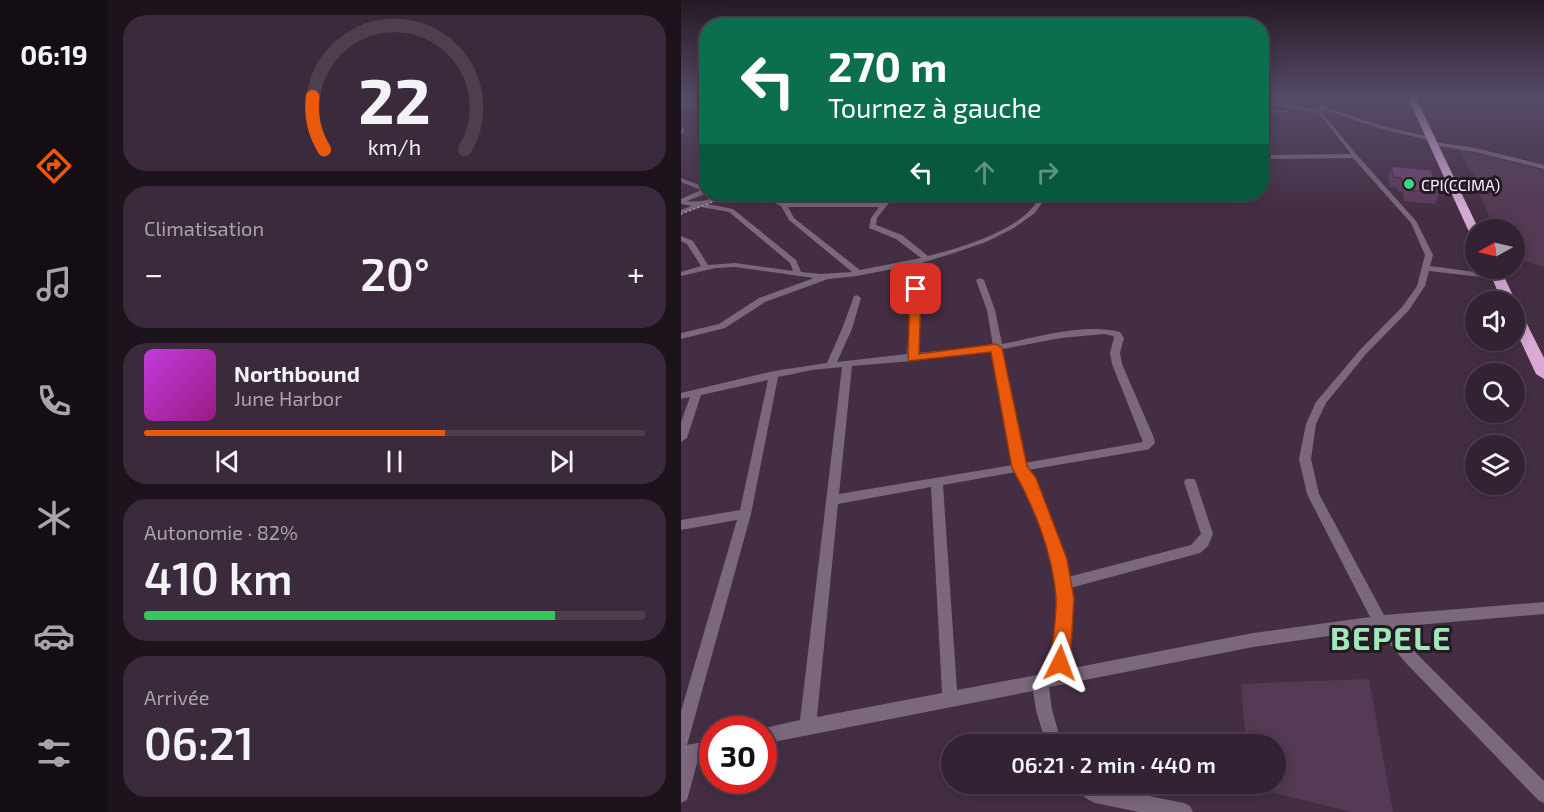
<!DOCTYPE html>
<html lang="fr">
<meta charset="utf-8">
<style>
:root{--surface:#323;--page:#3b2a3b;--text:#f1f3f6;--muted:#a9a4ac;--line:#4e3f4e;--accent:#ea580c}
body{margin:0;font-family:"Exo 2",sans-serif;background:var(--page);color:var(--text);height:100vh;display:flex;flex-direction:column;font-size:22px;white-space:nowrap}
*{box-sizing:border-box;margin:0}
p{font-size:20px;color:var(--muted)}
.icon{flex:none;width:33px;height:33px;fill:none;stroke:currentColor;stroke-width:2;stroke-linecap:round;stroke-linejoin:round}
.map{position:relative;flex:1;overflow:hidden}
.details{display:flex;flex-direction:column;gap:15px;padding:15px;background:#1c131c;width:573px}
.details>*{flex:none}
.hud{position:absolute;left:18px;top:18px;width:570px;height:183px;border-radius:24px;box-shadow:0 3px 15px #0003,0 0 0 2px var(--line);background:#0b6e4f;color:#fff;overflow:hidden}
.needle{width:39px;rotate:262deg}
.tools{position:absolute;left:784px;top:219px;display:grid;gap:12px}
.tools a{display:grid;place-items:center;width:60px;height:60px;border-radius:50%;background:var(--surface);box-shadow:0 3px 15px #0003,0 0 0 2px var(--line);font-size:30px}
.speed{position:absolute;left:18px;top:716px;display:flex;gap:12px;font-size:30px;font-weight:700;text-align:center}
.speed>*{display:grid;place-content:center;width:78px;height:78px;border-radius:50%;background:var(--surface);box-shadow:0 3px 15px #0003,0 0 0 2px var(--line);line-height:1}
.speed .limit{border:9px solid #d22;background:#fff;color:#111}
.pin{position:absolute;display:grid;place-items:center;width:51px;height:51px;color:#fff;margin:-26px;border-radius:12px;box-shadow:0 3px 9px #0006}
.me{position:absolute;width:66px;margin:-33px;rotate:3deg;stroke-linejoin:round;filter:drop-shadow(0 0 4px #0008)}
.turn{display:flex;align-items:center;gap:21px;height:126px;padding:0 30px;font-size:27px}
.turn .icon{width:78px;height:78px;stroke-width:2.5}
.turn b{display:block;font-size:42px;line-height:51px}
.lanes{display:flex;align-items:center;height:57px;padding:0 30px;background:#0003;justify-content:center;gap:30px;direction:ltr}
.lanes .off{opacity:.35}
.big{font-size:45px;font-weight:600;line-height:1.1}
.details .tile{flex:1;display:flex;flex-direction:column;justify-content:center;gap:9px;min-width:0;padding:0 21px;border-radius:24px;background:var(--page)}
.details .dial{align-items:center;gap:0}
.dial svg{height:156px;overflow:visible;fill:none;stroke:var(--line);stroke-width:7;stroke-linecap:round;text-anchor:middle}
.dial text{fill:var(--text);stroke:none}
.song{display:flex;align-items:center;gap:18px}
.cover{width:72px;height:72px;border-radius:9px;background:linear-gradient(135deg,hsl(290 70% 55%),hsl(310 70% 35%))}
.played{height:6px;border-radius:3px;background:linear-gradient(90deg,var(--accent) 60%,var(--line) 60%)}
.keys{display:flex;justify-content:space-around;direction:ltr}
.heat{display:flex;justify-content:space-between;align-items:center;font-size:33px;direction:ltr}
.charge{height:9px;border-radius:4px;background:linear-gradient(90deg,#34c759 82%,var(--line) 0)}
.trip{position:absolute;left:260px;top:734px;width:345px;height:60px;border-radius:30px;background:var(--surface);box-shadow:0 3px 15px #0003,0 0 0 2px var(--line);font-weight:600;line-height:60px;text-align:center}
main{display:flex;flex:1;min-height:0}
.dock{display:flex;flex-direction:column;width:108px;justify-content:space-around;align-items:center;background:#140e14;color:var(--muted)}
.dock .icon{width:42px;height:42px}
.dock .current{color:var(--accent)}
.dock b{font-size:27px;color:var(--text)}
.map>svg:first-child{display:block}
.built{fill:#543a54}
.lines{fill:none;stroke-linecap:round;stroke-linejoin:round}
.minor{fill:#7b687b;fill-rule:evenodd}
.highway{fill:#d9aad8;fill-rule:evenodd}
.rail{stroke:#b6a5b6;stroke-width:1.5;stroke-dasharray:1.5 3;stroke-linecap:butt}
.wall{fill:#5e3b5e}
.building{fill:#6d456d;stroke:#4c304c;stroke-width:1.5}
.route{fill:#ea580c;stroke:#983908;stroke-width:1.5}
.poi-dot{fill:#37d880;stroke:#241a24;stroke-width:2}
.labels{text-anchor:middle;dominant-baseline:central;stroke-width:6;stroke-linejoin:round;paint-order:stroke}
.far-poi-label{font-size:16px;fill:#fceefc;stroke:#241a24;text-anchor:start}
.near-district-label{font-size:32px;font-weight:bold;letter-spacing:1.5px;fill:#a0e9b7;stroke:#241a24}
</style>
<main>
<nav class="dock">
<b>06:19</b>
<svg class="icon current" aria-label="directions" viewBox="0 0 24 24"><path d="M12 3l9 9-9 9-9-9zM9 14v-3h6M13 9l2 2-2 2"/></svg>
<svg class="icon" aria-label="music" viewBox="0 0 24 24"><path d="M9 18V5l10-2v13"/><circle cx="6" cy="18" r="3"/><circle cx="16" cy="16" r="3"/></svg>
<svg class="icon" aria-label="phone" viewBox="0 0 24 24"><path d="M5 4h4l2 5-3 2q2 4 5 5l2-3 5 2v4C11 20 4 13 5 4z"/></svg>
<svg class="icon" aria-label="climate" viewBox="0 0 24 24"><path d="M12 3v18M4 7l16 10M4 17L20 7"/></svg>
<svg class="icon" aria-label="car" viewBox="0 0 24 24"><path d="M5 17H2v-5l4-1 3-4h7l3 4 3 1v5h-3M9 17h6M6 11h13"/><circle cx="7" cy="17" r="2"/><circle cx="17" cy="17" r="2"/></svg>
<svg class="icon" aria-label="filters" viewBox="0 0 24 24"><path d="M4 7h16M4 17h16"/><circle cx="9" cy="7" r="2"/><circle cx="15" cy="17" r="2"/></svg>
</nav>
<section class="details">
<div class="tile dial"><svg viewBox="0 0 100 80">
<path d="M14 69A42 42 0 1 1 86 69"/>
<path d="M14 69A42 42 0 0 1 8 42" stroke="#ea580c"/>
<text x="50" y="56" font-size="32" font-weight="700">22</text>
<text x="50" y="72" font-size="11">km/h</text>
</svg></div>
<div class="tile"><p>Climatisation</p>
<div class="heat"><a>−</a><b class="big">20°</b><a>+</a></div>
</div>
<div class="tile">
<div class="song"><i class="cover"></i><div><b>Northbound</b><p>June Harbor</p></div></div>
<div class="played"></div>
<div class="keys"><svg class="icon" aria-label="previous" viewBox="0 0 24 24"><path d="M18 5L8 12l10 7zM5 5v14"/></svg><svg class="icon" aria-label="pause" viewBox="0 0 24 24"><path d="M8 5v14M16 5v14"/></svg><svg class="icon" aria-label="next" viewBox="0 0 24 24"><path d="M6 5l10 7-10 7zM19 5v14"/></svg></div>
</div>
<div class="tile"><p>Autonomie · 82%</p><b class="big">410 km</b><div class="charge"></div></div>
<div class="tile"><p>Arrivée</p><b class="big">06:21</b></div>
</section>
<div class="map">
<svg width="863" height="812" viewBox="0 0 863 812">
<rect width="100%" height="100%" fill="#442e44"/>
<!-- built -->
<path class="built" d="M779,150L863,170V267L834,258V230L814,229L791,177L794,175L788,170Z
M688,679L712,812H671L569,787L568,783H594V744H565L560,684Z"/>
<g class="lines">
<!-- minor -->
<path class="minor" d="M581,98H588L601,104L638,110V107L640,106L701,126L753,138L751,141L697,128L642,109V114L676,155L735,221L752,255L749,266L817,275L821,277L817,279L748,271L744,286L728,310L685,354L645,403L635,424L630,459L638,494L703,615L863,602V614L713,627L735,653L863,781V803L857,800L725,663L696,629L572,647L368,687L371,710L381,744H365L355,710L352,691L82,744V729H79L119,720L161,367L131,370L97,377L70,514L6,745L32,740V757L17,760L6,800L0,803V711L56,520L0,530V520L59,510L87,380L20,395L6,438L0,442V422L9,397L0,399V393L93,371L146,363L161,329L173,296L176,295L180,298L171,329L156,362L226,354L231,289L235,287L239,289L236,353L312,346L306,310L295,280L299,278L303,280L314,310L321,344C358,337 401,323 439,332L443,338L439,353L441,364L473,438L474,443L468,449L464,450L347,470L353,478L384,559L387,577L510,545L520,534L503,482L505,479H513L515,482L532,534L527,546L519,553L389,588C394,615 386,641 387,669L572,633L689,617L626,494L618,459L625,424L635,402L679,350L722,306L736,286L744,255L730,223L672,158L580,159V155L670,154L638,113L598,106ZM423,334L432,336L433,338L429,353L431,364L462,442L343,463L322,349L380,338ZM313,351L332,465L158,494L171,366L231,361ZM335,472L342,480L370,559L377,599V619L371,648L372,672L276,690L262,485ZM250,487L261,693L136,717L157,504Z
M834,98L863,99V101L836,99Z
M26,101V104L0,108V106Z
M609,110L607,112L580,113V111Z
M0,127L3,129V133H0Z
M754,142L794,148L863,165V169L794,152L752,145V143Z
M0,178L26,188V193L6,201C26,204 34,194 52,194L51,195L27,204L52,209L115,260L120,272L140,274L171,272L108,220L100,206L92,202V200L104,203H201L209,194H215L196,218L195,225L221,235L247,256C278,248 329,233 350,209C354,205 358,199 361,194H367L354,213L333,228L305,242L273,253L237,264L176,276L147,279L84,302L44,328L0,339V333L38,324L78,298L133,278L54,267L35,268L0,276V272L20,266L6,244L0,241V236L12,241L27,265L54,263L112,271L109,263L48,212L20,207L0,214V210L11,206L0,204V199L20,190L0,182ZM107,207H198L190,218L188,228L215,239L240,258L179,270L113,218Z
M391,783H414L418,786L503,803L509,806L512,812H458L414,803C405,799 395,792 391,783Z"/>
<!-- highway -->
<path class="highway" d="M727,98H735L798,230H795V237L789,234Z
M807,268H819L835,302L834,303L821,302Z
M834,310L841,314L863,358V379L855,374L834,329Z"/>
<!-- rail -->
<path class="rail" d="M0,214L52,194"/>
</g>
<!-- wall -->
<path class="wall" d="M710,166L758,193L754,204L723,201L722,192H718L717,188L709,187L707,176Z"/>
<!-- building -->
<path class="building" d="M710,166L750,170L758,193L726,190L725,182H721L720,178L712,177Z"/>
<!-- sky -->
<linearGradient id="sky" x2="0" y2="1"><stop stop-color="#251925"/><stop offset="0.46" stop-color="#564c67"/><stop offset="1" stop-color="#564c67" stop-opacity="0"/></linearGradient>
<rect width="863" height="212" fill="url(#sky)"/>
<!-- route -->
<path class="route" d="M235,285L240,289L238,354L315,344L321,348L346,466L355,478L386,559L393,599L389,663L386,669L379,672L372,669L369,663C371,642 376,619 375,598C372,554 353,506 331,468L310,352L227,361L229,289Z"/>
<!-- markers -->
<circle class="poi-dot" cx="728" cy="184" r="6"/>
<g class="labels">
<!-- far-poi labels -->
<g class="far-poi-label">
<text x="740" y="184">CPI(CCIMA)</text>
</g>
<!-- near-district labels -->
<g class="near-district-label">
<text x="710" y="637">BEPELE</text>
</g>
</g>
</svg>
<div class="tools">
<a><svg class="needle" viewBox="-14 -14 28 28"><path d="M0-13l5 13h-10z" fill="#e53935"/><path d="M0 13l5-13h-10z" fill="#a9a4ac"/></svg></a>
<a><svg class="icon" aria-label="sound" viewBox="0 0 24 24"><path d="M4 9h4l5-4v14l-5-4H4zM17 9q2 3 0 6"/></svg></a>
<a><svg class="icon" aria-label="search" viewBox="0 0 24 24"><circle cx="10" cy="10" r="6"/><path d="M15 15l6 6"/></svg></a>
<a><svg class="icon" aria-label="layers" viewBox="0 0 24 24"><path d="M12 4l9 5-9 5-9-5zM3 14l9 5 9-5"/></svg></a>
</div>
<div class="speed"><div class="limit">30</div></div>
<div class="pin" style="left:235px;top:289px;background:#d93025"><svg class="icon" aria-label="arrive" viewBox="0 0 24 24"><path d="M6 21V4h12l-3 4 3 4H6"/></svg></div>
<svg class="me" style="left:379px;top:663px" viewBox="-20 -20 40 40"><path d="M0-17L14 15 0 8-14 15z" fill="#ea580c" stroke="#fff" stroke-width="4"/></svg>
<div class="trip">06:21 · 2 min · 440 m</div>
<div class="hud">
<div class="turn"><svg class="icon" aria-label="left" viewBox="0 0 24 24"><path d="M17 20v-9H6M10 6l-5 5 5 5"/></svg><div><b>270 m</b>Tournez à gauche</div></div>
<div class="lanes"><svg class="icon" aria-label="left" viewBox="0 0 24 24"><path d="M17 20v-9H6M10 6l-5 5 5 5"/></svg><svg class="icon off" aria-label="ahead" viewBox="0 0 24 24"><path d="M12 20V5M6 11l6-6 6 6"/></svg><svg class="icon off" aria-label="right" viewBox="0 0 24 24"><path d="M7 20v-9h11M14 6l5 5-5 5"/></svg></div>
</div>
</div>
</main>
